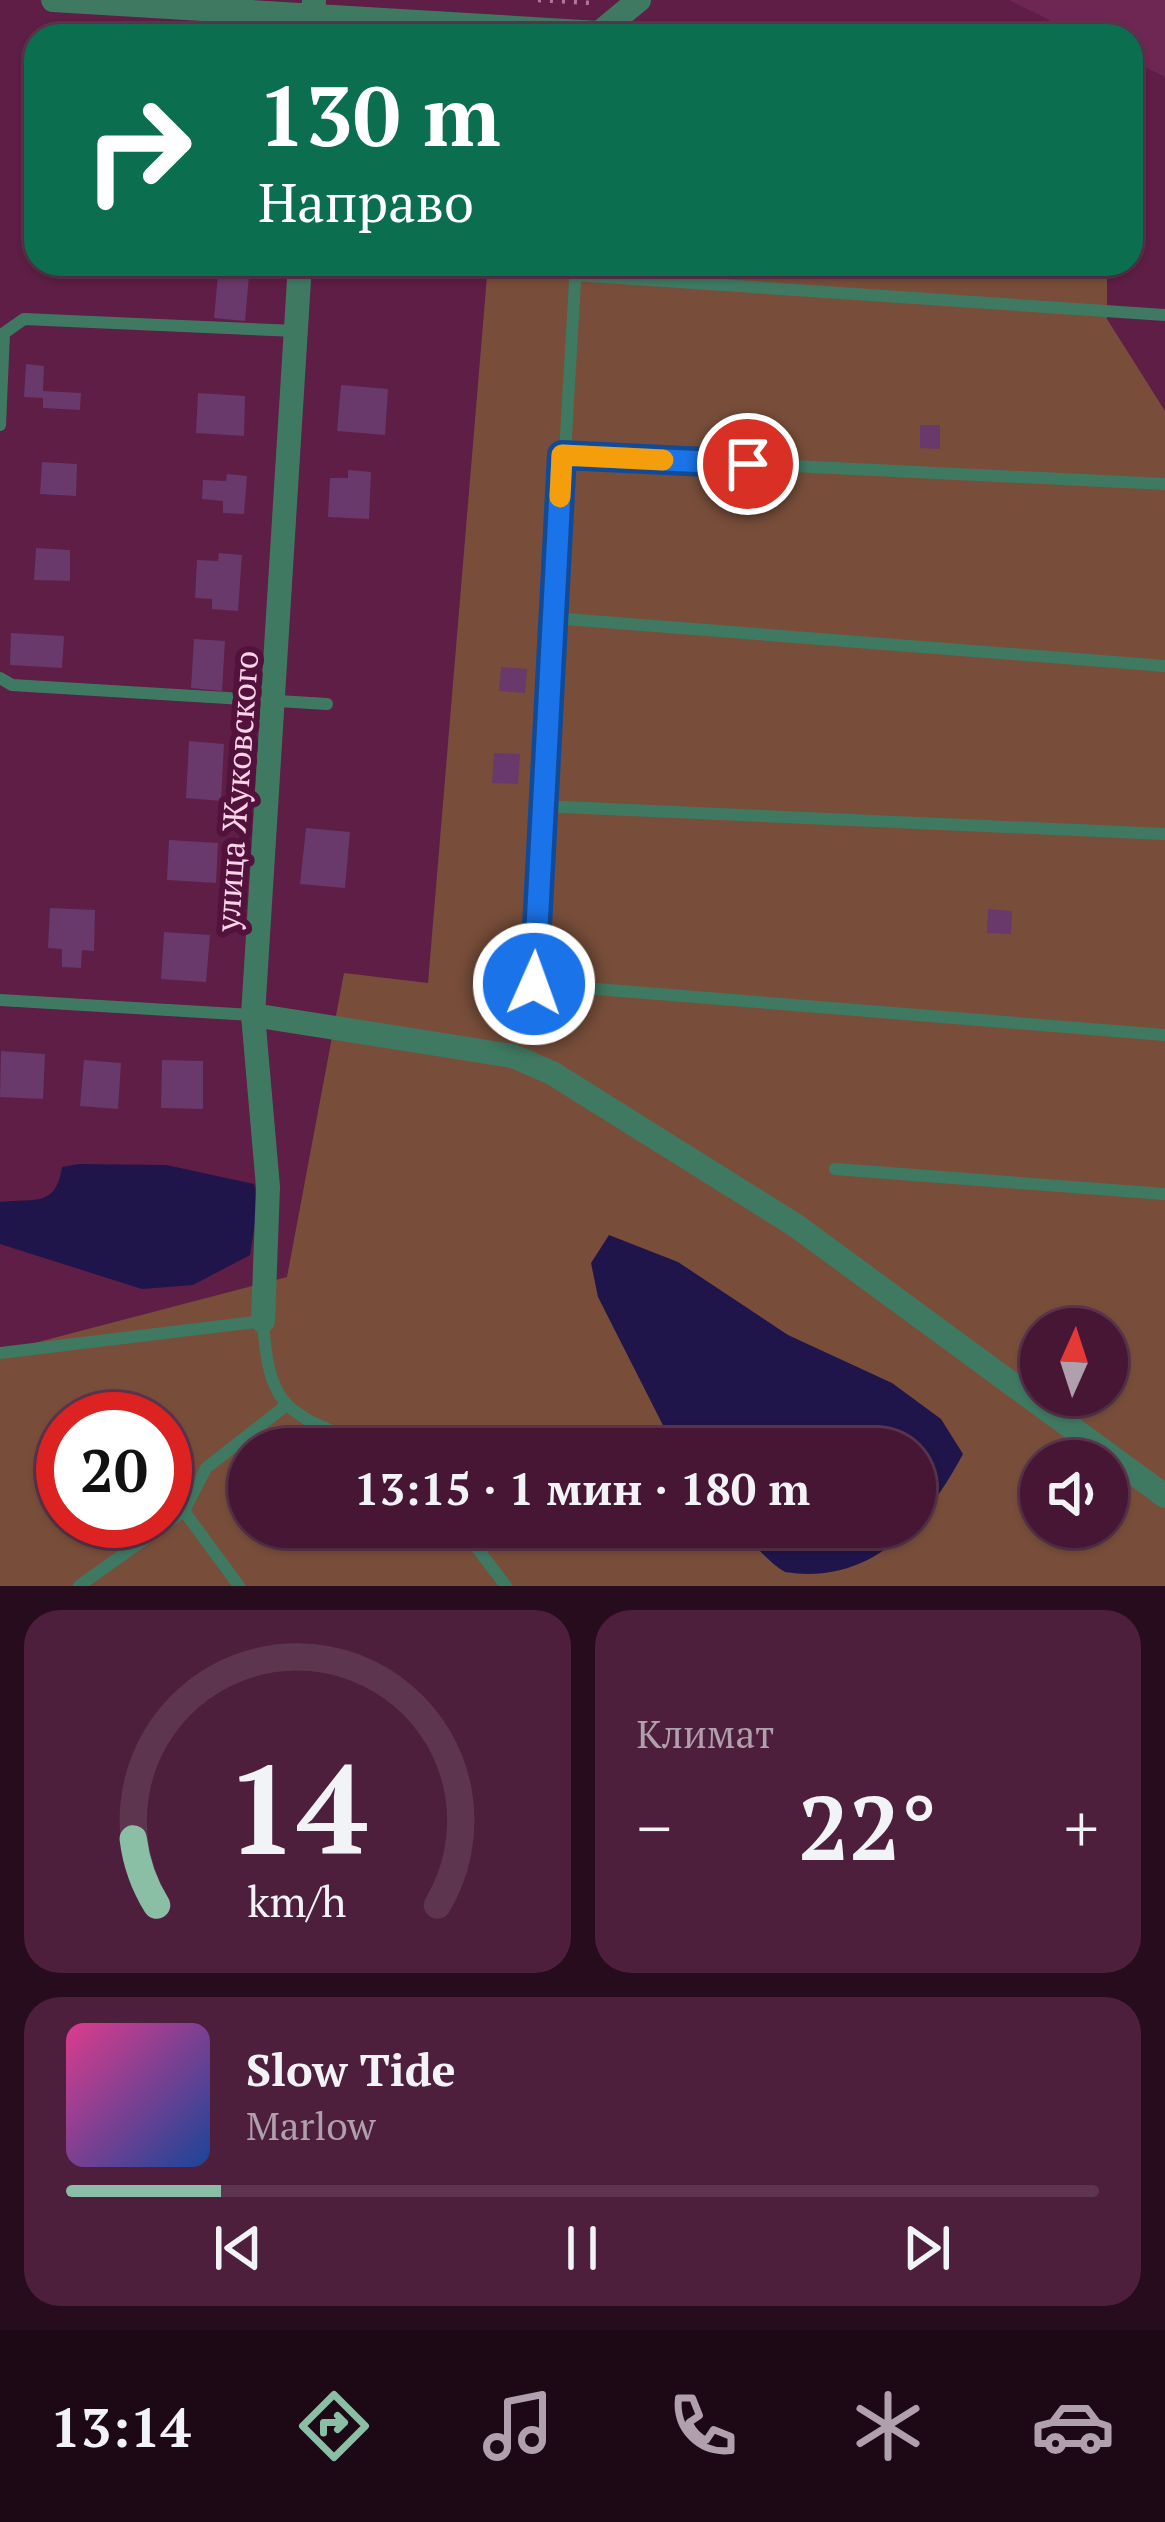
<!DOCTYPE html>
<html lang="ru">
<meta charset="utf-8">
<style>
:root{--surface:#461634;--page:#4d1f3c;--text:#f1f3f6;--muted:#b09fac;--line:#5e354f;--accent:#8abfa5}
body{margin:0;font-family:"PT Serif",serif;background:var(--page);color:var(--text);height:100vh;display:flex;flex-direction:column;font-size:45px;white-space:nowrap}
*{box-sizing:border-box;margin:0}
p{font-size:39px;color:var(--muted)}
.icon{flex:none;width:66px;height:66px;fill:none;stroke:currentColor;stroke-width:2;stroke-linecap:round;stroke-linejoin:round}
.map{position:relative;height:1586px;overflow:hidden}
.side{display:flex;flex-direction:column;gap:24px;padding:24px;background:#260c1d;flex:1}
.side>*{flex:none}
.hud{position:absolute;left:24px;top:24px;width:1119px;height:252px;border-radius:36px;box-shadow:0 3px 9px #0004,0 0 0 3px var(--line);background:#0b6e4f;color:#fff;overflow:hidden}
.needle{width:78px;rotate:3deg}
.fabs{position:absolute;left:1020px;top:1308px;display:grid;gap:24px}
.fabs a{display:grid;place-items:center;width:108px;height:108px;border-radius:50%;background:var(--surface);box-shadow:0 3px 9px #0004,0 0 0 3px var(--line);font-size:60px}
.speed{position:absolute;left:36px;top:1392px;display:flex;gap:24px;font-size:60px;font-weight:700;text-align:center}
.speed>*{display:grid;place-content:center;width:156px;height:156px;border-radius:50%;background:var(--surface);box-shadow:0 3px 9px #0004,0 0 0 3px var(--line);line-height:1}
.speed .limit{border:18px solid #d22;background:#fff;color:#111}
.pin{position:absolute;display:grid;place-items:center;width:102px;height:102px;color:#fff;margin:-51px;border:6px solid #fff;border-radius:50%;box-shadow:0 3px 12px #0007}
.me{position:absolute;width:132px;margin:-66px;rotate:2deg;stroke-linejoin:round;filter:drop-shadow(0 0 9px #0008)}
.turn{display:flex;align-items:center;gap:42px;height:252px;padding:0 36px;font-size:54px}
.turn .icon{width:156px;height:156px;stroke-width:2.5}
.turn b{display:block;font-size:84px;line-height:102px}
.big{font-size:90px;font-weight:700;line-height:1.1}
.side .tile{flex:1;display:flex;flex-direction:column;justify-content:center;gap:18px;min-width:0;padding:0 42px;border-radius:36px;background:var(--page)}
.side .dial{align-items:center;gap:0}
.dial svg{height:312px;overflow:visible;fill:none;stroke:var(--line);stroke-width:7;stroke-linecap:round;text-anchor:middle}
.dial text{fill:var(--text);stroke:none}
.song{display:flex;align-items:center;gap:36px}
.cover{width:144px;height:144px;border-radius:18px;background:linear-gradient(135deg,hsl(330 70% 55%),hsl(220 70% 35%))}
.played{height:12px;border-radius:6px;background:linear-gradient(90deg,var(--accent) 15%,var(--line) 15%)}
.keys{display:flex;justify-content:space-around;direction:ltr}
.heat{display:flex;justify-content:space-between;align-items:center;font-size:66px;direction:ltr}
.side .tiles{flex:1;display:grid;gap:24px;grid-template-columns:1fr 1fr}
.tile:last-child{grid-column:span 2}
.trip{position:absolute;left:228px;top:1428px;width:708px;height:120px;border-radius:60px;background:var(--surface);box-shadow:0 3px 9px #0004,0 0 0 3px var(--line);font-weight:700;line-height:120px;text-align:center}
.tab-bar{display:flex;height:192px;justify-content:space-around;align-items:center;background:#1c0915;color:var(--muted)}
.tab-bar .icon{width:84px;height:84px}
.tab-bar .on{color:var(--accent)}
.tab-bar b{font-size:54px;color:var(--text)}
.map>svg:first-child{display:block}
.built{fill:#6d2752}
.green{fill:#784e3a;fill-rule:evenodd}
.water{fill:#1f154b}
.building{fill:#68396a}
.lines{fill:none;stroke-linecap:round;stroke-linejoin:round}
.path{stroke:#ae7997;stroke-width:4.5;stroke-dasharray:3 9;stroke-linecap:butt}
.service{stroke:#407962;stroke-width:12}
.minor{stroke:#407962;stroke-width:24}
.route-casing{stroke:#114b97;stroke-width:30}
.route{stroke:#1a73e8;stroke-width:21}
.slow{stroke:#f59e0b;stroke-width:21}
.labels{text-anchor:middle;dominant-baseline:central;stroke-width:12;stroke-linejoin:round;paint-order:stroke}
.street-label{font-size:33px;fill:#fcd3e8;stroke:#52123b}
</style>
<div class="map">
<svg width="1165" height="1586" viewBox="0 0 1165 1586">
<rect width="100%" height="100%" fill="#5e1e45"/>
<!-- built -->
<path class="built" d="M1009,0H1165V77L1131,60V36H1082Z"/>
<!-- green -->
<path class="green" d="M488,264H1107V319L1165,411V1586H0V1352L287,1277L344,973L428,983ZM1041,1329H1107V1395H1041ZM63,1419H165V1521H63ZM249,1449H915V1527H249ZM1041,1461H1107V1527H1041Z"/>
<!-- water -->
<path class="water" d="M79,1164L166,1165L254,1184L258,1204L250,1255L193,1285L142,1289L0,1244V1202C34,1198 56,1208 62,1167Z
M609,1235L678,1262L788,1335L892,1383L941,1419L963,1454C928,1520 873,1586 785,1572C768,1563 752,1541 738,1527H915V1449H675L598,1297L591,1263Z"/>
<!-- building -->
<path class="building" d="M219,264H250L245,321L214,318Z
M26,364L44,366L43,391L81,393L80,410L43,408V398L24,397Z
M341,385L388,389L385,435L337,431Z
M198,393L245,396L244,436L196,433Z
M920,425H940V449L920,448Z
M42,462L77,464L76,496L40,494Z
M348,470L371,472L369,519L328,517L330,478H348Z
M227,474L247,476L244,514L223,513V501L202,499L203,480L226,481Z
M36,548L70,550V581L34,580Z
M219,553L242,555L238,611L212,609V599L195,598L197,560L218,561Z
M11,633L64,636L62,668L10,665Z
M194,639L225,641L222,691L191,688Z
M501,667L527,669L525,693L499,691Z
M189,741L224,744L221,801L186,798Z
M494,753L520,754L518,784L492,783Z
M306,828L350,832L345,888L300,884Z
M169,840L218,843L216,883L167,880Z
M50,908L95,910L94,951L82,950L81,968L62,967V949L48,948Z
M988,909L1012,911L1011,934L987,933Z
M164,932L210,935L206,982L161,979Z
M1,1051L45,1054L43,1099L0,1097Z
M84,1060L121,1063L118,1109L80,1106Z
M162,1060L203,1061V1109L161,1108Z"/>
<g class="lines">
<!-- path -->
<path class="path" d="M538,0L592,3"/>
<!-- service -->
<path class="service" d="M576,264L534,984L1165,1035
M575,275L1165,315
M0,425L4,333L24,319L296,331
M563,455L1165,484
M552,618L1165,666
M0,678L12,685L327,704
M541,806L1165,834
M0,1000L252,1015
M835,1169L1165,1194
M0,1353L263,1321C269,1419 294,1413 375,1449
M184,1511L239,1586
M461,1527L506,1586
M79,1586L184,1511L206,1468L284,1407"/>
<!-- minor -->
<path class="minor" d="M53,0L599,33L639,0
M312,36L314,0
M253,1015L513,1056L552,1073L795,1225L1165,1496
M263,1321L268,1187L253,1015L300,264"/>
</g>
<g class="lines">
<!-- route casing -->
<g class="route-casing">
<path id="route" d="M534,984L562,455L748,464"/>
</g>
<!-- route -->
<use href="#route" class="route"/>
<!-- slow -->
<path class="slow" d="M560,497L562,455L663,460"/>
</g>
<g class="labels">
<!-- street labels -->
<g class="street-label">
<text transform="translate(236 791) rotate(-86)">улица Жуковского</text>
</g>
</g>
</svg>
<div class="fabs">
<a><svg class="needle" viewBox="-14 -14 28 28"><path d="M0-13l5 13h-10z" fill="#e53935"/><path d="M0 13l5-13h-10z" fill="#b09fac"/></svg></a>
<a><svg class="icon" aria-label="sound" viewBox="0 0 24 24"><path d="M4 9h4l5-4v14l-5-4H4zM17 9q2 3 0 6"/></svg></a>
</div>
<div class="speed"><div class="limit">20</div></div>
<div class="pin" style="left:748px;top:464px;background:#d93025"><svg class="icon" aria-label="arrive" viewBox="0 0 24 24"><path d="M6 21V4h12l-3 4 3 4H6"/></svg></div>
<svg class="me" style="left:534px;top:984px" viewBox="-20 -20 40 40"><circle r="17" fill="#1a73e8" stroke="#fff" stroke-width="3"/><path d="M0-11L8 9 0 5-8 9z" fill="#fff"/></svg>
<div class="trip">13:15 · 1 мин · 180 m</div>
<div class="hud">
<div class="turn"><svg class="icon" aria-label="right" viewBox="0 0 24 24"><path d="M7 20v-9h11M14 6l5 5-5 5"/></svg><div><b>130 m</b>Направо</div></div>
</div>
</div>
<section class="side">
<div class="tiles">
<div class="tile dial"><svg viewBox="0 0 100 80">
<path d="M14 69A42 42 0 1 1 86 69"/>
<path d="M14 69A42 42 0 0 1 8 52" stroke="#8abfa5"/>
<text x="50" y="56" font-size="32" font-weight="700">14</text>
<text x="50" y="72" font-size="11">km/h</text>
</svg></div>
<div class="tile"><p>Климат</p>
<div class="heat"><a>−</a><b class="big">22°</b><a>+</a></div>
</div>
<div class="tile">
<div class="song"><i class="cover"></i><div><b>Slow Tide</b><p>Marlow</p></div></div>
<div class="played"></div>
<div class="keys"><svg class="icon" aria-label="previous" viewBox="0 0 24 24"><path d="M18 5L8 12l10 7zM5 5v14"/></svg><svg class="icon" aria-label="pause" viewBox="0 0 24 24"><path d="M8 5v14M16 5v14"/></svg><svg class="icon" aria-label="next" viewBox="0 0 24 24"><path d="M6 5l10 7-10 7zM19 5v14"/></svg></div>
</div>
</div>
</section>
<nav class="tab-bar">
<b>13:14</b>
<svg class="icon on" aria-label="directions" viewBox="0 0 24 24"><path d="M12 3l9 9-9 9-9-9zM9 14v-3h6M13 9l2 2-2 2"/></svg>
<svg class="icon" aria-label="music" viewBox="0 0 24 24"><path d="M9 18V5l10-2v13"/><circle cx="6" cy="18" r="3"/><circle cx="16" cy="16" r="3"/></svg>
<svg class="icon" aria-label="phone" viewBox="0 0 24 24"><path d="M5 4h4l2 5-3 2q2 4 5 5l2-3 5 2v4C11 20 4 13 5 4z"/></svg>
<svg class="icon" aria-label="climate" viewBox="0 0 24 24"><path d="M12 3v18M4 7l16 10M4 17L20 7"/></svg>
<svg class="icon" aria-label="car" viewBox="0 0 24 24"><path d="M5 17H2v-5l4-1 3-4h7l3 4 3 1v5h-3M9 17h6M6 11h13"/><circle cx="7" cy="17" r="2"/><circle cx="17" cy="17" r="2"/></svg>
</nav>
